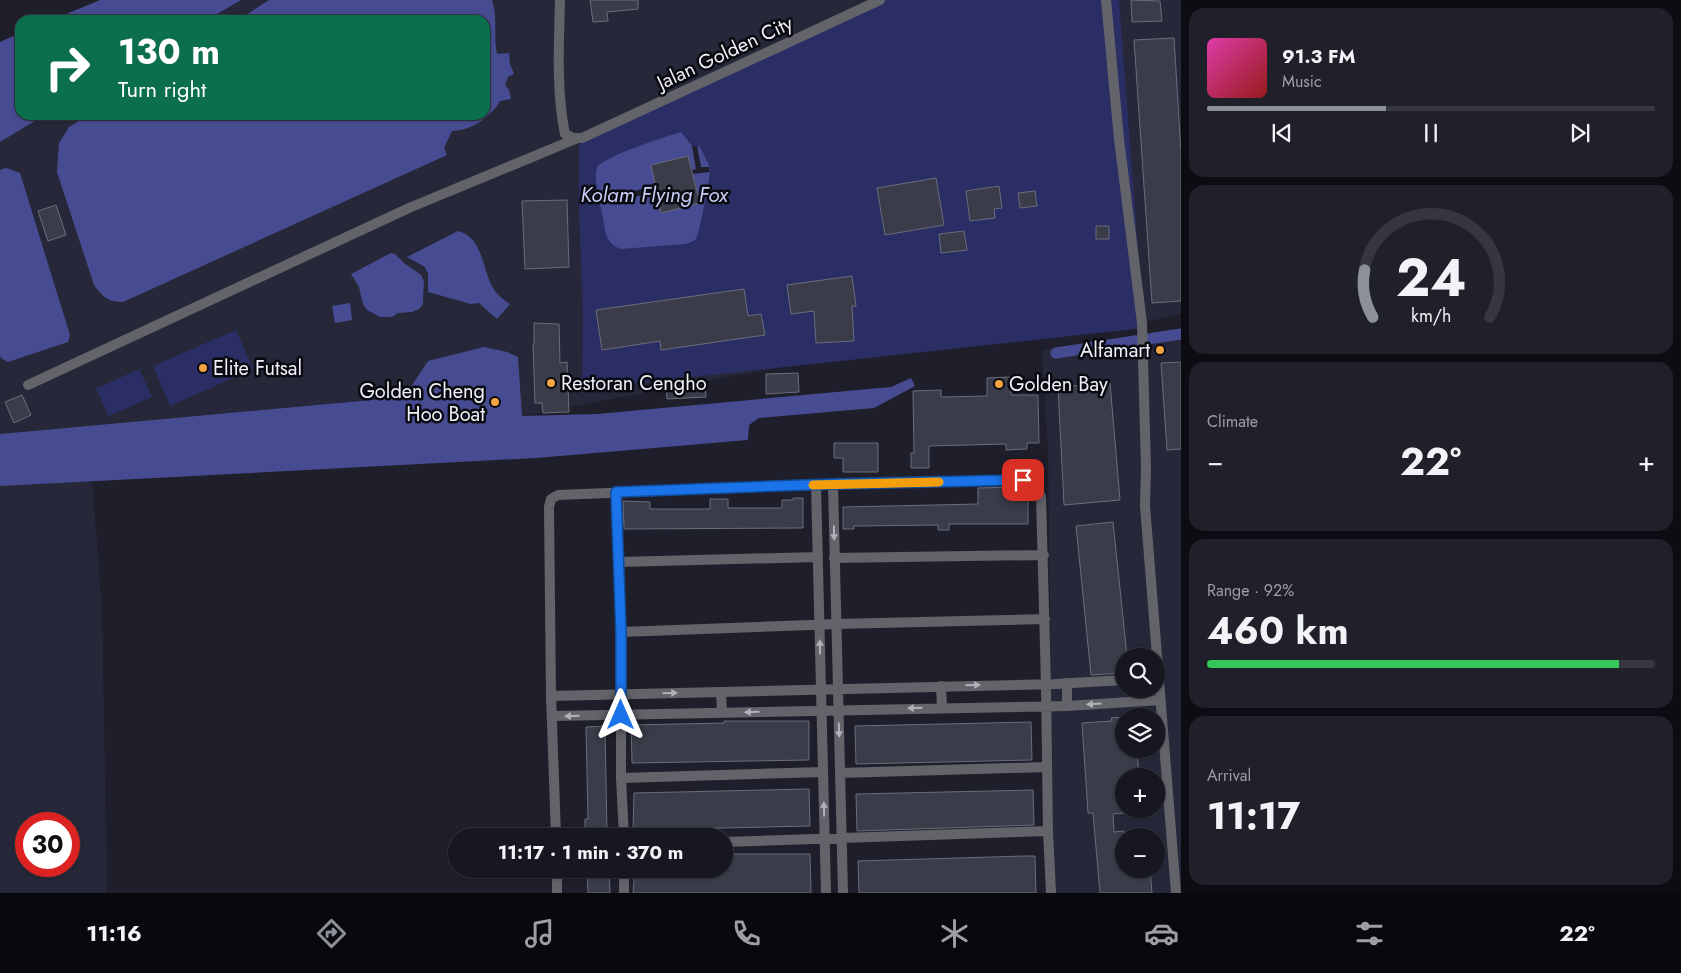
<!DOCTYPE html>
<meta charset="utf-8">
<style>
:root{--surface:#161720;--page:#1f2029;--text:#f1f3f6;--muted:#9e9fa5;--line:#35363e;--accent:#8c9099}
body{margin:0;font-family:Jost,sans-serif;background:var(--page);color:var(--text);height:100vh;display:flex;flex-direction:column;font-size:19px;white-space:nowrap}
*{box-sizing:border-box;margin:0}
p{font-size:16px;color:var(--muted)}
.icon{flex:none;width:28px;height:28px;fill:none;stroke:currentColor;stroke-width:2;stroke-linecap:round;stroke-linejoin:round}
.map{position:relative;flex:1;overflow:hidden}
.panel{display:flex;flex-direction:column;gap:8px;padding:8px;background:#0c0d12;width:500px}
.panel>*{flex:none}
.guide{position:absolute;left:15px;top:15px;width:475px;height:105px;border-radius:15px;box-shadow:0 1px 4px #0004,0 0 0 1px var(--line);background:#0b6e4f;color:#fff;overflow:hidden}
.controls{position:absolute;left:1115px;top:648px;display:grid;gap:10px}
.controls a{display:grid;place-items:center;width:50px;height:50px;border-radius:50%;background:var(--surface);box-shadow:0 1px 4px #0004,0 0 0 1px var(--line);font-size:25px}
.speed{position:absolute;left:15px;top:812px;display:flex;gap:10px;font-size:25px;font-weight:700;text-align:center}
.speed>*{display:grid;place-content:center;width:65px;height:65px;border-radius:50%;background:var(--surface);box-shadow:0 1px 4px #0004,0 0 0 1px var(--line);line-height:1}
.speed .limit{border:8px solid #d22;background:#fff;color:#111}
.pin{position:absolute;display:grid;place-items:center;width:42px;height:42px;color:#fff;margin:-21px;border-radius:10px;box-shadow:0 2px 8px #0006}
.me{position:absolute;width:55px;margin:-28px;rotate:0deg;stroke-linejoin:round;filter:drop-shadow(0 0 4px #0008)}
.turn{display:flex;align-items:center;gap:18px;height:105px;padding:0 20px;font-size:22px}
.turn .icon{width:65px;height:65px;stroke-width:2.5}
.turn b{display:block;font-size:35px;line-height:42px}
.big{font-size:38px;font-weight:700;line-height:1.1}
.panel .tile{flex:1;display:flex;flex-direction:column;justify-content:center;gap:8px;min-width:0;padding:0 18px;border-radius:15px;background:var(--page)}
.panel .dial{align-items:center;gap:0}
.dial svg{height:130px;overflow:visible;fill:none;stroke:var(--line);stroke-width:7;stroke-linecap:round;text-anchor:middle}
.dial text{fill:var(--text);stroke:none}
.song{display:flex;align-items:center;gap:15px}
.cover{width:60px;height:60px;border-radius:8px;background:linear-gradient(135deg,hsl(320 70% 55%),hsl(0 70% 35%))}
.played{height:5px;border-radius:2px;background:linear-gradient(90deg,var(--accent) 40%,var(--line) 40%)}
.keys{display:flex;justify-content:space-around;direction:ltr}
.heat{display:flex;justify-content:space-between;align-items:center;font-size:28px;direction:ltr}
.charge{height:8px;border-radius:4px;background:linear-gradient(90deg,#34c759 92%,var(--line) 0)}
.trip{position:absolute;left:448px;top:828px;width:285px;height:50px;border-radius:25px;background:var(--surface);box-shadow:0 1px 4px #0004,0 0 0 1px var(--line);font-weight:700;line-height:50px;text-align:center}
.tab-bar{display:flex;height:80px;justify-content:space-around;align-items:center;background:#09090d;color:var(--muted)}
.tab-bar .icon{width:35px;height:35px}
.tab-bar .active{color:var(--accent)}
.tab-bar b{font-size:22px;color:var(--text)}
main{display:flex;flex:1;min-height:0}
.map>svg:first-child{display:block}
.built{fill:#26283a;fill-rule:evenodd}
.green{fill:#2b2e65}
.water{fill:#474c92}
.pier{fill:#1e1f2b}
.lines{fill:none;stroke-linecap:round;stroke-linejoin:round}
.canal{stroke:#474c92;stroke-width:11}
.building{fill:#3a3c49;stroke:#6a6d7b}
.minor{stroke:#63646a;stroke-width:10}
.oneway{fill:#b0b1b9}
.route-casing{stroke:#114b97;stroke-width:12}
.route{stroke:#1a73e8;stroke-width:9}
.slow{stroke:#f59e0b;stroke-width:9}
.poi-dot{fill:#f4a443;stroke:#090a0f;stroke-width:2}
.labels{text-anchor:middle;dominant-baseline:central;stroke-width:5;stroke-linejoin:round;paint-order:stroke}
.street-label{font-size:20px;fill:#eff0f9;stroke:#090a0f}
.poi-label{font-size:20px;fill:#eff0f9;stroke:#090a0f;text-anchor:start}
.water-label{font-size:21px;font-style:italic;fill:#c6cdf6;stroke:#090a0f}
</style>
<main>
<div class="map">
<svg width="1181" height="893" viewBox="0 0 1181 893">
<rect width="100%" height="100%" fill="#1e1f2b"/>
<!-- built -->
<path class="built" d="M241,0H1181V314L1144,322L893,346L522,416L518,358L428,361L404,397L0,434V142L45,115H485V20H207Z
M1181,336V893H1054L1048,452L1042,350ZM1124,656H1156V689H1124ZM1124,716H1156V749H1124ZM1124,776H1156V809H1124ZM1124,836H1156V869H1124Z
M92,481L102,610L107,893H0V486ZM26,824H69V866H26Z"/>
<!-- green -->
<path class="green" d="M885,0H1119L1144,328L582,389L583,315L579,208V144Z
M236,330L253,369L170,406L153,366Z
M139,369L152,397L109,416L96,389Z"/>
<!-- water -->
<path class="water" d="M100,0H241L207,20H52Z
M269,0H492C498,17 493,36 497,54L509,53L510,64L514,74L508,77L505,85L509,90L511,99L500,101C491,117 471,131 452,131L444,148L447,155L123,302C108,302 103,297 94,285L57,172L59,143L69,127L88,115H485V20H238Z
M20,33V115H45L0,142V42Z
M681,132L692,146L700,147C703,154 708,162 710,169C711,174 699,235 696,239C693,242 689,243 685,244L621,249C606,244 605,232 603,218C601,206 593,180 597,168C601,157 668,136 681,132Z
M6,168L20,173L70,335L68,342L8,362L1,358L0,355V170Z
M458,231C483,237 482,269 493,288C496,294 504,300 510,304L497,319L479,303L471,304L428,292V274L425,267L407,257Z
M391,253L395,254L404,263L421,275L424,281L423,299V304L419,309L412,312L398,313L392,317H380L367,310L363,304L359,287L351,274Z
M350,303L352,320L335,323L332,306Z
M484,347L507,352L518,357L522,416L597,414L891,387L911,378L915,386L874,408L759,418L749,425L748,440L536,458L0,486V434L404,397L428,361Z"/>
<!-- pier -->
<path class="pier" d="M692,146H697L701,167H709L710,172L693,174L680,185L695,181L700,203L661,213L656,192L621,200L620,195L656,185L651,165L688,156L692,170L696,169Z"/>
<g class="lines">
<!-- canal -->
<path class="canal" d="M1056,353L1181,334"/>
</g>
<!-- building -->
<path class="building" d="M590,0H638V9L607,12L608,21L593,22Z
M1131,0L1160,1L1162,21L1132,22Z
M1174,38L1181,153V301L1152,303L1134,40Z
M688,156L700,203L661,213L651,165Z
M936,178L944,225L885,235L877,188Z
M999,186L1002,208L994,209L995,218L970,221L966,191Z
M1035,191L1037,206L1020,208L1018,193Z
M567,200L569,267L525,269L522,201Z
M56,205L66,235L48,241L38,211Z
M1096,226H1109V239H1096Z
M964,231L967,250L941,253L939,234Z
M852,276L856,306H852L854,341L816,343L814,311L791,314L787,285Z
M744,289L748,316L761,314L765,335L661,350L660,341L602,350L596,310Z
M534,323L559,324L560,363L567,362L569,412L543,413L542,403H535L533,344H534Z
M1181,362V449L1167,450L1161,363Z
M798,373L799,392L766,394V374Z
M1011,377V395H1038L1039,443H1027V449L1006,450V444L929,446V468H911V453H914L913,391L941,390V397L987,396V378Z
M1110,383L1120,500L1064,505L1058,387Z
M705,384L706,397L667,399L666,387Z
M22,395L31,415L14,423L5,402Z
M834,443H878V472H843V458H834Z
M1015,487V496H1028V524H949V530H938V525L854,526V529H843V507L978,504V488Z
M793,498H803V528L624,529L623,501L650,502V509H710V499H728V508H782V500H793Z
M1113,522L1127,656H1124V673L1091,675L1076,526Z
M1124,717V749H1137L1139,776H1124V813L1113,814L1114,832L1124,831V869H1150L1152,893H1100L1093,813H1088L1082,723L1112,721L1111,718Z
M724,721H809V760L632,763L631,725L724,723Z
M1031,722L1032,760L856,764L855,726Z
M605,726L607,836H585V819H588L586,727Z
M809,789L810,826L633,830L634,793Z
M1033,790L1034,825L857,831L856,794Z
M724,854H810L811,893H633L635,869H724Z
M1025,856H1035L1036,893H859L858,861Z
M587,869H609L610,893H588Z"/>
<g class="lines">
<!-- minor -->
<path class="minor" d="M560,0C559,45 556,90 565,134L573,138H582L880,0
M1106,0L1119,139L1142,323L1146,468L1145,506L1176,893
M28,385L409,208L578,138
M833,484L843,893
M816,485L826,893
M616,492L621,632V778L624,836
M834,558L1044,555
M619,562L818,557
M621,632L836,624L1045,619
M1067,683V706
M941,686L942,708
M721,692L722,713
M551,696L1055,684L1124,680
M553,716L1067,706L1161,700
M840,773L1047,767
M621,778L823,772
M556,836L551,696L549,507L551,499L558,495L833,484L1023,480C1033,484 1037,487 1041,497L1046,684L1048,831
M724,842L1048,831L1051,893
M557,869V893
M624,869V893"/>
</g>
<!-- one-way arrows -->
<defs><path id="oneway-solid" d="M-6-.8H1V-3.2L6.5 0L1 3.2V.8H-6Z" transform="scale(1.25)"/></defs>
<g class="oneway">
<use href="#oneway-solid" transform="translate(834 533) rotate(89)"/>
<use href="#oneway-solid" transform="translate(820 647) rotate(-91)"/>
<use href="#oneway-solid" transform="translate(973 685) rotate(-1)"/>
<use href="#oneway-solid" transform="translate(670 693) rotate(-1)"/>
<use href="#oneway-solid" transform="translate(1094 704) rotate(177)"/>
<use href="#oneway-solid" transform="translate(915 708) rotate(179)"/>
<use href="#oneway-solid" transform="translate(752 712) rotate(179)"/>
<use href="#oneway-solid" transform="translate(572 716) rotate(179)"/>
<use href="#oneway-solid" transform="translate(839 730) rotate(88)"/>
<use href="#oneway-solid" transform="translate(824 809) rotate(-91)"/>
</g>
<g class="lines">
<!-- route casing -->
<g class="route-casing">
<path id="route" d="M621,715V632L616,492L833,484L1023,480"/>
</g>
<!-- route -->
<use href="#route" class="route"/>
<!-- slow -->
<path class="slow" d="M813,485L939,482"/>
</g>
<!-- markers -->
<g class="poi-dot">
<circle cx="1160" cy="350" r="5"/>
<circle cx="203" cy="368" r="5"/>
<circle cx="551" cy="383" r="5"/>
<circle cx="999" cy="384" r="5"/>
<circle cx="495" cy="402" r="5"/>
</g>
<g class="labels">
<!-- street labels -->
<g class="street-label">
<text transform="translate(725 53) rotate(-25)">Jalan Golden City</text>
</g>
<!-- poi labels -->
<g class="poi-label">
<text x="1150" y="350" text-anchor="end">Alfamart</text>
<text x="213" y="368">Elite Futsal</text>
<text x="561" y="383">Restoran Cengho</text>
<text x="1009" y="384">Golden Bay</text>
<text x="485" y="391" text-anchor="end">Golden Cheng<tspan x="485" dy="23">Hoo Boat</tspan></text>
</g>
<!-- water labels -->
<g class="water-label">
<text x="654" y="195">Kolam Flying Fox</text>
</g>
</g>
</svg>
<div class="controls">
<a><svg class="icon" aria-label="search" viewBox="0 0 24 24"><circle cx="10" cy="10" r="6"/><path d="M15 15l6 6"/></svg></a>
<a><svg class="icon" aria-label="layers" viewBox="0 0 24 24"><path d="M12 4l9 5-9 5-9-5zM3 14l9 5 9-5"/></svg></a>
<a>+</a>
<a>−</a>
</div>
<div class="speed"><div class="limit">30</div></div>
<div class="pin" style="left:1023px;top:480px;background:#d93025"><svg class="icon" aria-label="arrive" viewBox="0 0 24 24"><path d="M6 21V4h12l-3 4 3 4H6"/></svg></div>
<svg class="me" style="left:621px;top:715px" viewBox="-20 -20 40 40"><path d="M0-17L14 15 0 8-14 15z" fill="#1a73e8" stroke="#fff" stroke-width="4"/></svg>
<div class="trip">11:17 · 1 min · 370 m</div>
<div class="guide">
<div class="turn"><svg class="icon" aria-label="right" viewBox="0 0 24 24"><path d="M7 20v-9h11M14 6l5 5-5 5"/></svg><div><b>130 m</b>Turn right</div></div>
</div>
</div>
<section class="panel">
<div class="tile">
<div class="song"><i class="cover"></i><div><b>91.3 FM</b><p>Music</p></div></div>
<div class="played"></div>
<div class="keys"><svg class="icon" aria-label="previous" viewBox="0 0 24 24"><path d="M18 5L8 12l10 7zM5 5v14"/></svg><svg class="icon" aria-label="pause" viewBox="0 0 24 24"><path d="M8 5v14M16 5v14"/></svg><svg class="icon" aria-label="next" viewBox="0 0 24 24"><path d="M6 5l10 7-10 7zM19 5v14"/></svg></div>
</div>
<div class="tile dial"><svg viewBox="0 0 100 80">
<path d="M14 69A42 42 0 1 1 86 69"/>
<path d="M14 69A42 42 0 0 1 9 40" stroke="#8c9099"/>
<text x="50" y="56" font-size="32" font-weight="700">24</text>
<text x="50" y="72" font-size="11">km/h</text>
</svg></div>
<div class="tile"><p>Climate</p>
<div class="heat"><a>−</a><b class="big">22°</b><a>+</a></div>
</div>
<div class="tile"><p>Range · 92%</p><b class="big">460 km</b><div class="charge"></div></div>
<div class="tile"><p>Arrival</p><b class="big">11:17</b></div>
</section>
</main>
<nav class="tab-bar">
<b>11:16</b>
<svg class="icon active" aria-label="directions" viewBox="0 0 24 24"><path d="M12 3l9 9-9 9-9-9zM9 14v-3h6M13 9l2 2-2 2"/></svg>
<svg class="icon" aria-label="music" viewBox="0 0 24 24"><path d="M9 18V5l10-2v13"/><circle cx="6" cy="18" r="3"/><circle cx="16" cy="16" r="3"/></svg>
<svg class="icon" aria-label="phone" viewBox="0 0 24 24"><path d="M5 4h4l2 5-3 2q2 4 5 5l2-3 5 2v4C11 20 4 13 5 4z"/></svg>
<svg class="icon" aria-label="climate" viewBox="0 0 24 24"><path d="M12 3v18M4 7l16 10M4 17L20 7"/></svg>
<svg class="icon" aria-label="car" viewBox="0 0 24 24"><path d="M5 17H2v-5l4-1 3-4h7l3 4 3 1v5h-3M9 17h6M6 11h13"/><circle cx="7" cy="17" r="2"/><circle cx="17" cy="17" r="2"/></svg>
<svg class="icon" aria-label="filters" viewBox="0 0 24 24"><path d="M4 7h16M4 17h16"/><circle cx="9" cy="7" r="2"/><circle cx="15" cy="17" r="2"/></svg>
<b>22°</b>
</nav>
